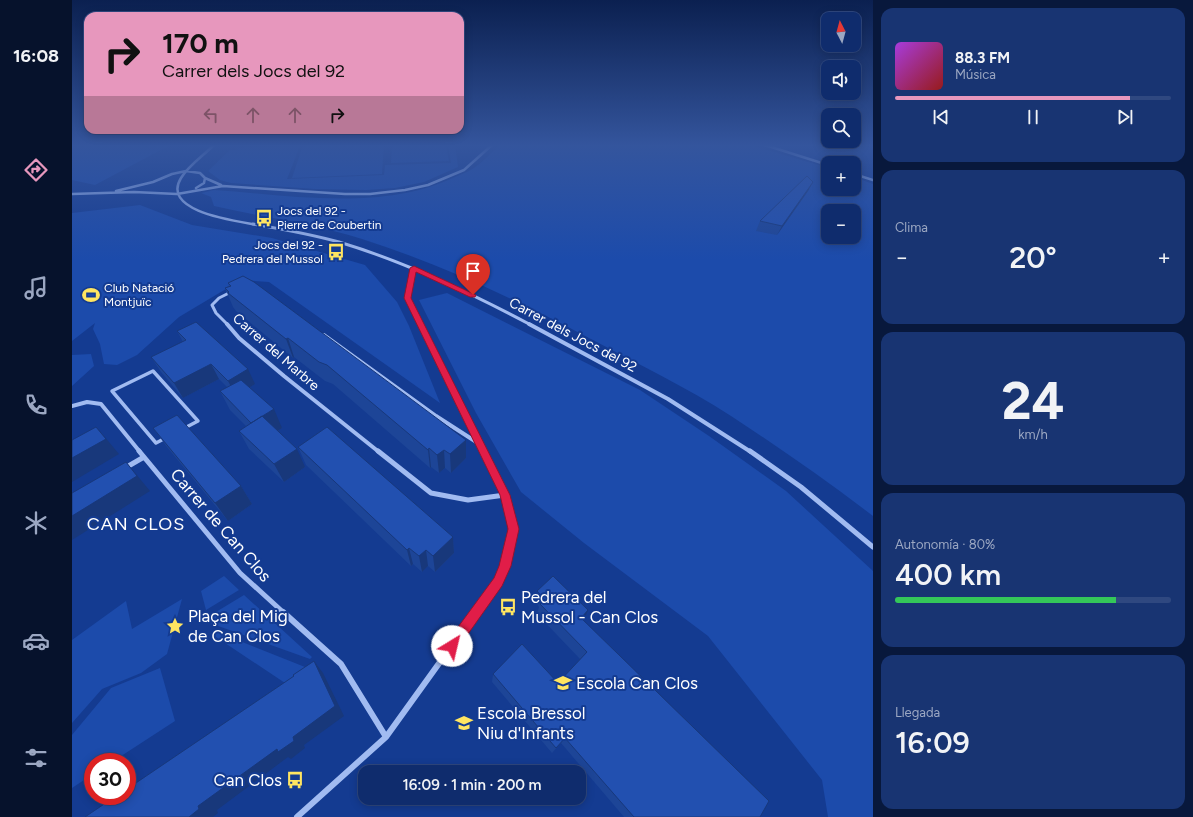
<!DOCTYPE html>
<html lang="es">
<meta charset="utf-8">
<style>
:root{--surface:#0f2c6d;--page:#183472;--text:#f1f3f6;--muted:#9ba7c2;--line:#2f4880;--accent:#e797bd}
body{margin:0;font-family:Figtree,sans-serif;background:var(--page);color:var(--text);height:100vh;display:flex;flex-direction:column;font-size:15px;white-space:nowrap}
*{box-sizing:border-box;margin:0}
p{font-size:13px;color:var(--muted)}
.icon{flex:none;width:22px;height:22px;fill:none;stroke:currentColor;stroke-width:2;stroke-linecap:round;stroke-linejoin:round}
.map{position:relative;flex:1;overflow:hidden}
.panel{display:flex;flex-direction:column;gap:8px;padding:8px;background:#08183c;width:320px}
.panel>*{flex:none}
.guide{position:absolute;left:12px;top:12px;width:380px;height:122px;border-radius:12px;box-shadow:0 2px 10px #0003,0 0 0 1px var(--line);background:#e797bd;color:#111;overflow:hidden}
.needle{width:26px;rotate:354deg}
.controls{position:absolute;left:749px;top:12px;display:grid;gap:8px}
.controls a{display:grid;place-items:center;width:40px;height:40px;border-radius:8px;background:var(--surface);box-shadow:0 2px 10px #0003,0 0 0 1px var(--line);font-size:20px}
.speed{position:absolute;left:12px;top:753px;display:flex;gap:8px;font-size:20px;font-weight:700;text-align:center}
.speed>*{display:grid;place-content:center;width:52px;height:52px;border-radius:50%;background:var(--surface);box-shadow:0 2px 10px #0003,0 0 0 1px var(--line);line-height:1}
.speed .limit{border:6px solid #d22;background:#fff;color:#111}
.pin{position:absolute;display:grid;place-items:center;width:34px;height:34px;color:#fff;margin:-41px -17px;border-radius:50% 50% 50% 0;rotate:-45deg;box-shadow:0 0 4px #0007}
.pin .icon{rotate:45deg}
.me{position:absolute;width:44px;margin:-22px;rotate:36deg;stroke-linejoin:round;filter:drop-shadow(0 0 3px #0008)}
.turn{display:flex;align-items:center;gap:14px;height:84px;padding:0 12px;font-size:18px}
.turn .icon{width:52px;height:52px;stroke-width:2.5}
.turn b{display:block;font-size:28px;line-height:34px}
.lanes{display:flex;align-items:center;height:38px;padding:0 12px;background:#0003;justify-content:center;gap:20px;direction:ltr}
.lanes .off{opacity:.35}
.big{font-size:30px;font-weight:600;line-height:1.1}
.panel .card{flex:1;display:flex;flex-direction:column;justify-content:center;gap:6px;min-width:0;padding:0 14px;border-radius:12px;background:var(--page)}
.panel .dial{align-items:center;gap:0}
.dial b{font-size:52px;line-height:1}
.song{display:flex;align-items:center;gap:12px}
.cover{width:48px;height:48px;border-radius:6px;background:linear-gradient(135deg,hsl(280 70% 55%),hsl(0 70% 35%))}
.played{height:4px;border-radius:2px;background:linear-gradient(90deg,var(--accent) 85%,var(--line) 85%)}
.keys{display:flex;justify-content:space-around;direction:ltr}
.heat{display:flex;justify-content:space-between;align-items:center;font-size:22px;direction:ltr}
.charge{height:6px;border-radius:3px;background:linear-gradient(90deg,#34c759 80%,var(--line) 0)}
.trip{position:absolute;left:286px;top:765px;width:228px;height:40px;border-radius:12px;background:var(--surface);box-shadow:0 2px 10px #0003,0 0 0 1px var(--line);font-weight:600;line-height:40px;text-align:center}
main{display:flex;flex:1;min-height:0}
.tab-bar{display:flex;flex-direction:column;width:72px;justify-content:space-around;align-items:center;background:#06122c;color:var(--muted)}
.tab-bar .icon{width:28px;height:28px}
.tab-bar .current{color:var(--accent)}
.tab-bar b{font-size:18px;color:var(--text)}
.map>svg:first-child{display:block}
.green{fill:#1c4bab;fill-rule:evenodd}
.lines{fill:none;stroke-linecap:round;stroke-linejoin:round}
.pedestrian{stroke:#a1bbf1;stroke-width:3.5}
.minor-far4{stroke:#a1bbf1;stroke-width:2.5}
.minor-far3{stroke:#a1bbf1;stroke-width:3}
.minor-far2{stroke:#a1bbf1;stroke-width:4}
.minor-far1{stroke:#a1bbf1;stroke-width:5}
.minor{stroke:#a1bbf1;stroke-width:6}
.wall{fill:#1d4597}
.shaded-wall{fill:#18387b}
.building{fill:#2250b0;stroke:#18387b}
.route{fill:#e11d48;stroke:#92132f}
.labels{text-anchor:middle;dominant-baseline:central;stroke-width:4;stroke-linejoin:round;paint-order:stroke}
.far-poi-label{font-size:12px;fill:#fff;stroke:#143b91;text-anchor:start}
.street-label{font-size:14px;fill:#fff;stroke:#143b91}
.near-street-label{font-size:17px;fill:#fff;stroke:#143b91}
.near-poi-label{font-size:17px;fill:#fff;stroke:#143b91;text-anchor:start}
.near-neighbourhood-label{font-size:18px;letter-spacing:1px;fill:#fff;stroke:#143b91}
</style>
<main>
<nav class="tab-bar">
<b>16:08</b>
<svg class="icon current" aria-label="directions" viewBox="0 0 24 24"><path d="M12 3l9 9-9 9-9-9zM9 14v-3h6M13 9l2 2-2 2"/></svg>
<svg class="icon" aria-label="music" viewBox="0 0 24 24"><path d="M9 18V5l10-2v13"/><circle cx="6" cy="18" r="3"/><circle cx="16" cy="16" r="3"/></svg>
<svg class="icon" aria-label="phone" viewBox="0 0 24 24"><path d="M5 4h4l2 5-3 2q2 4 5 5l2-3 5 2v4C11 20 4 13 5 4z"/></svg>
<svg class="icon" aria-label="climate" viewBox="0 0 24 24"><path d="M12 3v18M4 7l16 10M4 17L20 7"/></svg>
<svg class="icon" aria-label="car" viewBox="0 0 24 24"><path d="M5 17H2v-5l4-1 3-4h7l3 4 3 1v5h-3M9 17h6M6 11h13"/><circle cx="7" cy="17" r="2"/><circle cx="17" cy="17" r="2"/></svg>
<svg class="icon" aria-label="filters" viewBox="0 0 24 24"><path d="M4 7h16M4 17h16"/><circle cx="9" cy="7" r="2"/><circle cx="15" cy="17" r="2"/></svg>
</nav>
<div class="map">
<svg width="801" height="817" viewBox="0 0 801 817">
<rect width="100%" height="100%" fill="#143b91"/>
<!-- green -->
<path class="green" d="M0,145H98L23,185L0,180Z
M231,145H312L310,174L220,178Z
M320,145H374L377,161L319,163Z
M376,145H383L386,167L352,182L323,188L294,190L243,189L159,183L148,180L136,171L158,150H164L165,148L228,146L215,179L312,175L313,165L379,163Z
M427,145H679L756,168V189H782V177L801,184V516C755,481 708,448 659,416C614,387 564,363 517,338C444,300 369,264 290,239C242,224 191,217 142,206L139,197L129,193L142,190C221,195 308,212 383,177C389,174 396,172 402,168C411,162 419,153 427,145ZM756,211H782V237H756Z
M68,205L120,225L200,238L293,265L325,302L337,326L368,403L197,282L169,280L107,317L65,355L45,365L32,364L28,344L21,329L23,323L0,341V213Z
M375,293L568,390L637,436L714,491L801,571V817H756L750,780L636,636L512,543L449,492L404,413L347,300Z
M19,354L22,366L0,386V355Z
M152,576L167,590L134,610L129,591Z
M172,595L240,657L238,659L135,622L134,618Z
M110,599L95,654L69,673L30,689L0,723V640L54,601L60,629Z
M145,632L238,669L216,685L138,633Z
M88,668L103,721L40,762H21V774L0,788V735L39,688Z"/>
<g class="lines">
<!-- pedestrian -->
<path class="pedestrian" d="M81,371L126,421L84,443L40,391Z"/>
<!-- minor-far4 -->
<path class="minor-far4" d="M142,145C131,156 117,165 109,178C88,212 165,221 186,225
M693,145L756,165
M782,174L801,180
M124,188L132,183L133,178
M44,191L81,182L100,174L114,171L128,173L133,178L149,185
M0,194L62,192L105,194L151,186L273,194H298L333,190L356,185L392,170L420,145"/>
<!-- minor-far3 -->
<path class="minor-far3" d="M181,224C210,229 239,234 267,242C334,262 397,292 459,325
M342,268L335,298L348,325
M156,325L144,313L140,305L147,298L159,292"/>
<!-- minor-far2 -->
<path class="minor-far2" d="M155,324L167,338L212,376L307,452
M348,324L411,452
M457,324L596,399L679,452
M252,335L364,416L409,445
M0,406L15,402L29,404L68,452"/>
<!-- minor-far1 -->
<path class="minor-far1" d="M67,451L168,573L212,613
M306,451L359,493L396,500L433,495
M678,451L729,487L801,547
M53,468L72,457
M404,613L426,582L433,566L441,529L433,495L411,451"/>
<!-- minor -->
<path class="minor" d="M211,612L269,664L314,737
M225,817L314,737L404,612"/>
</g>
<!-- wall -->
<path class="wall" d="M741,182L736,191L705,235L684,231L688,221Z
M156,283L394,458L379,473L373,468L367,473L359,467L358,468L261,384L253,381L222,357L221,358L164,311L161,307L153,288L157,286Z
M105,331L183,384L178,387L210,428L206,431L233,467L212,482L177,449L167,431L174,426L158,410L148,391L155,387L147,379L111,398L89,372L79,357L111,342Z
M81,428L169,486L180,504L156,521L95,447Z
M226,447L381,537L382,553L363,572L356,566L350,572L341,564L339,566L234,465Z
M465,591L512,620H511L688,817H552L489,743L480,753L420,682L421,674L486,683L508,659L465,614L467,607L462,601Z"/>
<!-- shaded-wall -->
<path class="shaded-wall" d="M741,182L736,191L705,235L710,226Z
M216,338L222,357L221,358L214,339Z
M139,364L147,379L111,398L102,383Z
M176,369L183,384L164,396L156,381Z
M202,409L210,428L189,442L179,423Z
M24,427L37,442L47,454L0,482V458Z
M394,440V458L379,473L378,454Z
M357,448L359,467L358,468L356,450Z
M225,449L233,467L212,482L202,464Z
M372,450L373,468L367,473L365,455Z
M54,462L78,491L0,540V516Z
M169,486L180,504L156,521L143,503Z
M381,537L382,553L363,572L361,556Z
M337,548L341,564L339,566L335,550Z
M354,550L356,566L350,572L347,556Z
M516,610L512,620L504,627L509,618Z
M242,661L251,673L272,716L232,745L233,748L219,759L216,757L145,810L146,813L141,817H117L126,806L221,737Z"/>
<!-- building -->
<path class="building" d="M735,176L741,182L710,226L688,221Z
M171,276L182,282L394,440L378,454L372,450L365,455L357,448L356,450L255,365L247,362L216,338L214,339L156,293L157,292L153,288L159,286L156,283Z
M124,322L176,369L156,381L139,364L102,383L79,357L114,340L105,331Z
M169,380L202,409L179,423L148,391Z
M105,415L169,486L143,503L81,428Z
M190,416L225,449L202,464L167,431Z
M24,427L34,439L0,458V440Z
M255,427L381,537L361,556L354,550L347,556L337,548L335,550L226,447Z
M54,462L65,476L0,516V493Z
M481,576L516,610L509,618L697,801L688,817H562L493,738L484,748L421,674L450,644L486,683L515,652L468,604L473,600L465,591Z
M242,661L263,706L221,737L222,741L206,752L205,749L126,806L127,809L117,817H13L44,796H55V789L222,676L221,675Z"/>
<!-- sky -->
<linearGradient id="sky" x2="0" y2="1"><stop stop-color="#0b2050"/><stop offset="0.56" stop-color="#34559d"/><stop offset="1" stop-color="#34559d" stop-opacity="0"/></linearGradient>
<rect width="801" height="260" fill="url(#sky)"/>
<!-- route -->
<path class="route" d="M342,266L404,295L403,297H398L344,272L339,298L438,495L447,529L439,566L430,586L384,651L380,653L375,651L373,646L375,642L422,578L427,566L436,529L428,495L332,298L338,268Z"/>
<!-- icons -->
<defs>
<g id="bus-bare" transform="scale(1.38)"><path d="M-5-6H5V4H4V6H2V4H-2V6H-4V4H-5ZM-3.5-4V0h7V-4ZM-3.5 1.2v1.5H-2V1.2ZM2 1.2v1.5H3.5V1.2Z" fill="#ffe561" stroke="#143b91" stroke-width="2.5" paint-order="stroke"/></g>
<g id="stadium-bare" transform="scale(1.38)"><path d="M0-5a6.5 5 0 1 0 0 10a6.5 5 0 1 0 0-10ZM-3.5-1.8h7v3.6h-7Z" fill="#ffe561" stroke="#143b91" stroke-width="2.5" paint-order="stroke"/></g>
<g id="sight-bare" transform="scale(1.38)"><path d="M0-6L1.8-2.2L6-1.7L2.9 1.2L3.7 5.4L0 3.3L-3.7 5.4L-2.9 1.2L-6-1.7L-1.8-2.2Z" fill="#ffe561" stroke="#143b91" stroke-width="2.5" paint-order="stroke"/></g>
<g id="school-bare" transform="scale(1.38)"><path d="M0-5L7-2L0 1L-7-2ZM-4 1L0 2.5L4 1V4Q0 6-4 4Z" fill="#ffe561" stroke="#143b91" stroke-width="2.5" paint-order="stroke"/></g>
</defs>
<g fill-rule="evenodd">
<use href="#bus-bare" x="192" y="218"/>
<use href="#bus-bare" x="264" y="252"/>
<use href="#stadium-bare" x="19" y="295"/>
<use href="#bus-bare" x="436" y="607"/>
<use href="#sight-bare" x="103" y="626"/>
<use href="#school-bare" x="491" y="683"/>
<use href="#school-bare" x="392" y="723"/>
<use href="#bus-bare" x="223" y="780"/>
</g>
<g class="labels">
<!-- far-poi labels -->
<g class="far-poi-label">
<text x="205" y="211">Jocs del 92 -<tspan x="205" dy="14">Pierre de Coubertin</tspan></text>
<text x="251" y="245" text-anchor="end">Jocs del 92 -<tspan x="251" dy="14">Pedrera del Mussol</tspan></text>
<text x="32" y="288">Club Natació<tspan x="32" dy="14">Montjuïc</tspan></text>
</g>
<!-- street labels -->
<g class="street-label">
<text transform="translate(501 335) rotate(28)">Carrer dels Jocs del 92</text>
<text transform="translate(204 352) rotate(41)">Carrer del Marbre</text>
</g>
<!-- near-street labels -->
<g class="near-street-label">
<text transform="translate(149 525) rotate(49)">Carrer de Can Clos</text>
</g>
<!-- near-poi labels -->
<g class="near-poi-label">
<text x="449" y="597">Pedrera del<tspan x="449" dy="20">Mussol - Can Clos</tspan></text>
<text x="116" y="616">Plaça del Mig<tspan x="116" dy="20">de Can Clos</tspan></text>
<text x="504" y="683">Escola Can Clos</text>
<text x="405" y="713">Escola Bressol<tspan x="405" dy="20">Niu d'Infants</tspan></text>
<text x="210" y="780" text-anchor="end">Can Clos</text>
</g>
<!-- near-neighbourhood labels -->
<g class="near-neighbourhood-label">
<text x="64" y="524">CAN CLOS</text>
</g>
</g>
</svg>
<div class="controls">
<a><svg class="needle" viewBox="-14 -14 28 28"><path d="M0-13l5 13h-10z" fill="#e53935"/><path d="M0 13l5-13h-10z" fill="#9ba7c2"/></svg></a>
<a><svg class="icon" aria-label="sound" viewBox="0 0 24 24"><path d="M4 9h4l5-4v14l-5-4H4zM17 9q2 3 0 6"/></svg></a>
<a><svg class="icon" aria-label="search" viewBox="0 0 24 24"><circle cx="10" cy="10" r="6"/><path d="M15 15l6 6"/></svg></a>
<a>+</a>
<a>−</a>
</div>
<div class="speed"><div class="limit">30</div></div>
<div class="pin" style="left:401px;top:295px;background:#d93025"><svg class="icon" aria-label="arrive" viewBox="0 0 24 24"><path d="M6 21V4h12l-3 4 3 4H6"/></svg></div>
<svg class="me" style="left:380px;top:646px" viewBox="-20 -20 40 40"><circle r="19" fill="#fff"/><path d="M0-13L10 11 0 6-10 11z" fill="#e11d48"/></svg>
<div class="trip">16:09 · 1 min · 200 m</div>
<div class="guide">
<div class="turn"><svg class="icon" aria-label="right" viewBox="0 0 24 24"><path d="M7 20v-9h11M14 6l5 5-5 5"/></svg><div><b>170 m</b>Carrer dels Jocs del 92</div></div>
<div class="lanes"><svg class="icon off" aria-label="left" viewBox="0 0 24 24"><path d="M17 20v-9H6M10 6l-5 5 5 5"/></svg><svg class="icon off" aria-label="ahead" viewBox="0 0 24 24"><path d="M12 20V5M6 11l6-6 6 6"/></svg><svg class="icon off" aria-label="ahead" viewBox="0 0 24 24"><path d="M12 20V5M6 11l6-6 6 6"/></svg><svg class="icon" aria-label="right" viewBox="0 0 24 24"><path d="M7 20v-9h11M14 6l5 5-5 5"/></svg></div>
</div>
</div>
<section class="panel">
<div class="card">
<div class="song"><i class="cover"></i><div><b>88.3 FM</b><p>Música</p></div></div>
<div class="played"></div>
<div class="keys"><svg class="icon" aria-label="previous" viewBox="0 0 24 24"><path d="M18 5L8 12l10 7zM5 5v14"/></svg><svg class="icon" aria-label="pause" viewBox="0 0 24 24"><path d="M8 5v14M16 5v14"/></svg><svg class="icon" aria-label="next" viewBox="0 0 24 24"><path d="M6 5l10 7-10 7zM19 5v14"/></svg></div>
</div>
<div class="card"><p>Clima</p>
<div class="heat"><a>−</a><b class="big">20°</b><a>+</a></div>
</div>
<div class="card dial"><b>24</b><p>km/h</p></div>
<div class="card"><p>Autonomía · 80%</p><b class="big">400 km</b><div class="charge"></div></div>
<div class="card"><p>Llegada</p><b class="big">16:09</b></div>
</section>
</main>
